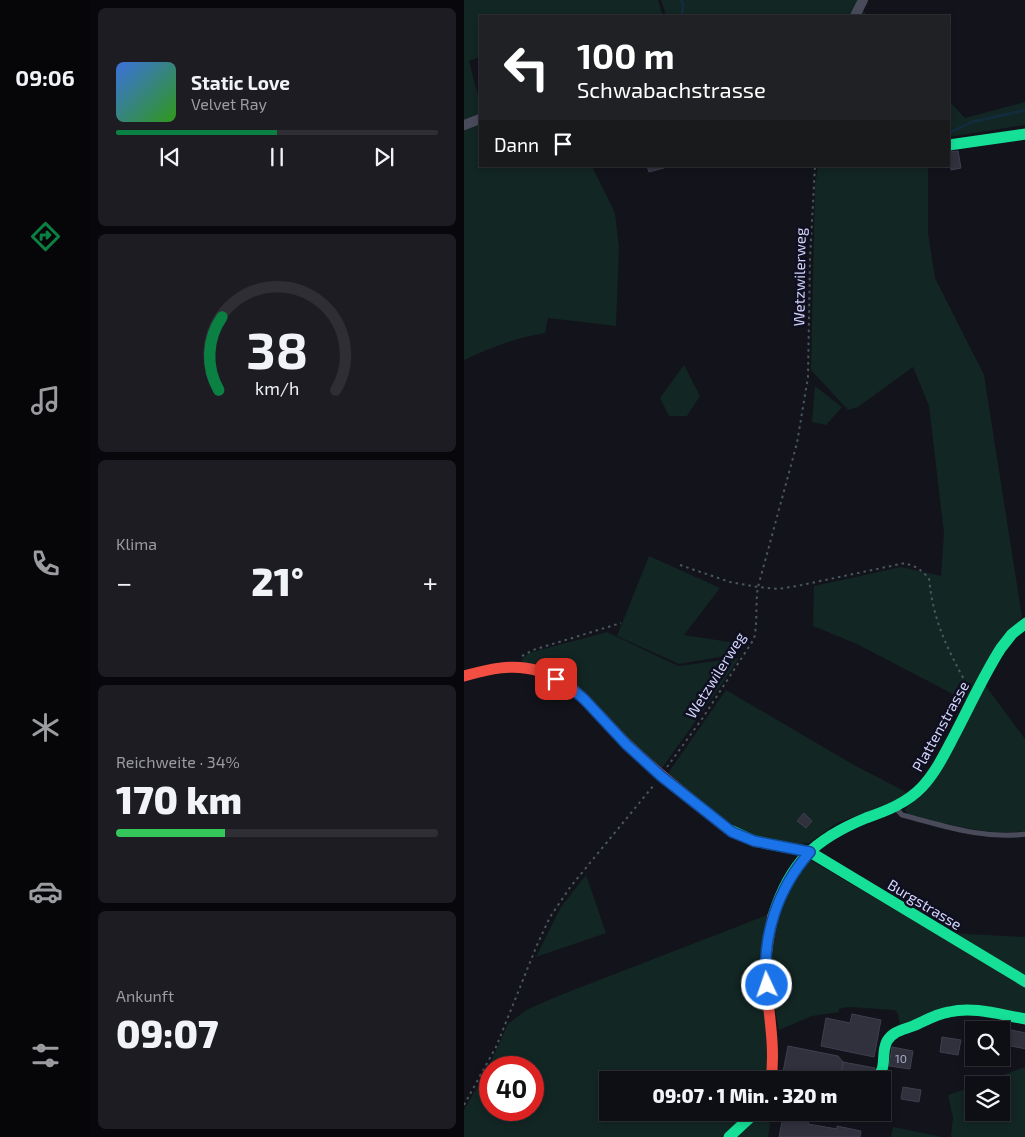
<!DOCTYPE html>
<html lang="de">
<meta charset="utf-8">
<style>
:root{--surface:#0e0e15;--page:#1c1c22;--text:#f1f3f6;--muted:#9b9ca0;--line:#2e2e34;--accent:#0b8043}
body{margin:0;font-family:"Exo 2",sans-serif;background:var(--page);color:var(--text);height:100vh;display:flex;flex-direction:column;font-size:19px;white-space:nowrap}
*{box-sizing:border-box;margin:0}
p{font-size:16px;color:var(--muted)}
.icon{flex:none;width:28px;height:28px;fill:none;stroke:currentColor;stroke-width:2;stroke-linecap:round;stroke-linejoin:round}
.map{position:relative;flex:1;overflow:hidden}
.drawer{display:flex;flex-direction:column;gap:8px;padding:8px;background:#08080c;width:374px}
.drawer>*{flex:none}
.banner{position:absolute;left:15px;top:15px;width:471px;height:152px;border-radius:0px;box-shadow:0 2px 8px #0003,0 0 0 1px var(--line);background:#202124;color:#fff;overflow:hidden}
.buttons{position:absolute;left:501px;top:1021px;display:grid;gap:10px}
.buttons a{display:grid;place-items:center;width:45px;height:45px;border-radius:0px;background:var(--surface);box-shadow:0 2px 8px #0003,0 0 0 1px var(--line);font-size:25px}
.speed{position:absolute;left:15px;top:1056px;display:flex;gap:10px;font-size:25px;font-weight:700;text-align:center}
.speed>*{display:grid;place-content:center;width:65px;height:65px;border-radius:50%;background:var(--surface);box-shadow:0 2px 8px #0003,0 0 0 1px var(--line);line-height:1}
.speed .limit{border:8px solid #d22;background:#fff;color:#111}
.pin{position:absolute;display:grid;place-items:center;width:42px;height:42px;color:#fff;margin:-21px;border-radius:10px;box-shadow:0 2px 8px #0006}
.me{position:absolute;width:55px;margin:-28px;rotate:357deg;stroke-linejoin:round;filter:drop-shadow(0 0 4px #0008)}
.turn{display:flex;align-items:center;gap:18px;height:105px;padding:0 15px;font-size:22px}
.turn .icon{width:65px;height:65px;stroke-width:2.5}
.turn b{display:block;font-size:35px;line-height:42px}
.then{display:flex;align-items:center;height:48px;padding:0 15px;background:#0003;gap:10px;font-size:19px}
.big{font-size:38px;font-weight:800;line-height:1.1}
.drawer .card{flex:1;display:flex;flex-direction:column;justify-content:center;gap:8px;min-width:0;padding:0 18px;border-radius:8px;background:var(--page)}
.drawer .dial{align-items:center;gap:0}
.dial svg{height:130px;overflow:visible;fill:none;stroke:var(--line);stroke-width:7;stroke-linecap:round;text-anchor:middle}
.dial text{fill:var(--text);stroke:none}
.song{display:flex;align-items:center;gap:15px}
.cover{width:60px;height:60px;border-radius:8px;background:linear-gradient(135deg,hsl(220 70% 55%),hsl(110 70% 35%))}
.played{height:5px;border-radius:2px;background:linear-gradient(90deg,var(--accent) 50%,var(--line) 50%)}
.keys{display:flex;justify-content:space-around;direction:ltr}
.heat{display:flex;justify-content:space-between;align-items:center;font-size:28px;direction:ltr}
.charge{height:8px;border-radius:4px;background:linear-gradient(90deg,#34c759 34%,var(--line) 0)}
.trip{position:absolute;left:135px;top:1071px;width:292px;height:50px;border-radius:0px;background:var(--surface);box-shadow:0 2px 8px #0003,0 0 0 1px var(--line);font-weight:800;line-height:50px;text-align:center}
main{display:flex;flex:1;min-height:0}
.tabs{display:flex;flex-direction:column;width:90px;justify-content:space-around;align-items:center;background:#060608;color:var(--muted)}
.tabs .icon{width:35px;height:35px}
.tabs .on{color:var(--accent)}
.tabs b{font-size:22px;color:var(--text)}
.map>svg:first-child{display:block}
.green{fill:#122623;fill-rule:evenodd}
.lines{fill:none;stroke-linecap:round;stroke-linejoin:round}
.stream{stroke:#122c3e;stroke-width:3}
.building{fill:#31313e;stroke:#3e3e4f}
.path{stroke:#49585e;stroke-width:2;stroke-dasharray:2.5 4;stroke-linecap:butt}
.lane{stroke:#494b5b;stroke-width:5}
.street{stroke:#494b5b;stroke-width:10}
.fast{stroke:#16e098;stroke-width:11}
.jam{stroke:#f24e42;stroke-width:11}
.route-casing{stroke:#114b97;stroke-width:12}
.route{stroke:#1a73e8;stroke-width:9}
.labels{text-anchor:middle;dominant-baseline:central;stroke-width:5;stroke-linejoin:round;paint-order:stroke}
.number-label{font-size:12px;fill:#aaaccc}
.street-label{font-size:15px;fill:#d2d5fb;stroke:#0f0f20}
</style>
<main>
<nav class="tabs">
<b>09:06</b>
<svg class="icon on" aria-label="directions" viewBox="0 0 24 24"><path d="M12 3l9 9-9 9-9-9zM9 14v-3h6M13 9l2 2-2 2"/></svg>
<svg class="icon" aria-label="music" viewBox="0 0 24 24"><path d="M9 18V5l10-2v13"/><circle cx="6" cy="18" r="3"/><circle cx="16" cy="16" r="3"/></svg>
<svg class="icon" aria-label="phone" viewBox="0 0 24 24"><path d="M5 4h4l2 5-3 2q2 4 5 5l2-3 5 2v4C11 20 4 13 5 4z"/></svg>
<svg class="icon" aria-label="climate" viewBox="0 0 24 24"><path d="M12 3v18M4 7l16 10M4 17L20 7"/></svg>
<svg class="icon" aria-label="car" viewBox="0 0 24 24"><path d="M5 17H2v-5l4-1 3-4h7l3 4 3 1v5h-3M9 17h6M6 11h13"/><circle cx="7" cy="17" r="2"/><circle cx="17" cy="17" r="2"/></svg>
<svg class="icon" aria-label="filters" viewBox="0 0 24 24"><path d="M4 7h16M4 17h16"/><circle cx="9" cy="7" r="2"/><circle cx="15" cy="17" r="2"/></svg>
</nav>
<section class="drawer">
<div class="card">
<div class="song"><i class="cover"></i><div><b>Static Love</b><p>Velvet Ray</p></div></div>
<div class="played"></div>
<div class="keys"><svg class="icon" aria-label="previous" viewBox="0 0 24 24"><path d="M18 5L8 12l10 7zM5 5v14"/></svg><svg class="icon" aria-label="pause" viewBox="0 0 24 24"><path d="M8 5v14M16 5v14"/></svg><svg class="icon" aria-label="next" viewBox="0 0 24 24"><path d="M6 5l10 7-10 7zM19 5v14"/></svg></div>
</div>
<div class="card dial"><svg viewBox="0 0 100 80">
<path d="M14 69A42 42 0 1 1 86 69"/>
<path d="M14 69A42 42 0 0 1 16 24" stroke="#0b8043"/>
<text x="50" y="56" font-size="32" font-weight="700">38</text>
<text x="50" y="72" font-size="11">km/h</text>
</svg></div>
<div class="card"><p>Klima</p>
<div class="heat"><a>−</a><b class="big">21°</b><a>+</a></div>
</div>
<div class="card"><p>Reichweite · 34%</p><b class="big">170 km</b><div class="charge"></div></div>
<div class="card"><p>Ankunft</p><b class="big">09:07</b></div>
</section>
<div class="map">
<svg width="562" height="1137" viewBox="0 0 562 1137">
<rect width="100%" height="100%" fill="#13131c"/>
<!-- green -->
<path class="green" d="M0,0H194L199,16H16V57L5,61L16,103V115L0,121Z
M197,0H399L395,7L404,16H202Z
M485,101L501,118L561,102V125L485,137Z
M16,125V166H128L151,213L155,248L152,326L84,318L81,333C52,338 27,347 0,360V129Z
M354,166H464V233L471,278L520,375L558,617L549,627L503,700H500L393,644L349,626L350,586L437,567L477,576L480,533L465,406L449,367L394,407L384,410L347,370L351,186Z
M220,365L236,396L223,416H205L196,398Z
M351,386L378,407L362,425L348,422Z
M185,556L256,588L220,635L279,644L267,655L215,664L153,636Z
M143,632L214,666L275,658L251,694L198,768L194,770L113,688L59,663L57,660L65,653Z
M521,685L561,739V831C522,837 482,823 444,814L441,810Z
M262,690L390,765L444,793L426,803L373,823L345,843L336,844L282,834L202,776Z
M345,861H348L561,986V1017L529,1012L436,1024L434,1014L431,1010L384,1007L375,1009V1012L348,1016L315,1030L304,972L311,923L333,874Z
M122,875L142,933L72,957L97,907Z
M306,914V1037L303,1080H144V1112L286,1113L275,1125L257,1137H0V1110L26,1064L44,1024L62,1010L94,996ZM26,1068H69V1110H26Z
M486,933L561,937V977Z
M561,1067V1137H487L489,1118L484,1095L510,1086V1112H538V1085H511Z
M300,1117L303,1118L306,1124L304,1137H271L293,1118Z
M429,1127L478,1137H427Z"/>
<g class="lines">
<!-- stream -->
<path class="stream" d="M217,0L219,4L218,16
M485,133L508,122L562,110"/>
</g>
<!-- building -->
<path class="building" d="M494,151L497,168L487,170L485,152Z
M183,166H200V168L185,172Z
M340,813L348,821L342,828L333,821Z
M388,1014L417,1020L410,1057L357,1046L362,1018L386,1023Z
M532,1027L562,1033V1049L542,1045L543,1040L538,1039V1030H531Z
M478,1037L497,1040L494,1055L476,1052Z
M324,1046L374,1056L379,1062L377,1074L371,1073L370,1080H323L322,1077H318Z
M428,1047L449,1051L446,1069L425,1066Z
M379,1062L411,1068L409,1076L393,1077L377,1074Z
M439,1087L457,1090L455,1102L437,1099Z
M320,1112L346,1115L344,1124L373,1129V1126L397,1131L396,1137H315Z"/>
<g class="lines">
<!-- path -->
<path class="path" d="M216,565L266,582L294,587L314,589L333,586L441,563L454,568L465,578C469,621 483,648 503,685
M58,656L69,650L157,623
M203,767L238,719L290,639C294,621 291,604 294,587L333,443L344,377L346,258L351,166
M0,1105L32,1047L73,945L86,917L107,886L190,785"/>
<!-- lane -->
<path class="lane" d="M431,807L438,815C478,825 519,840 562,834"/>
<!-- street -->
<path class="street" d="M391,16L399,0
M0,125L16,119"/>
<!-- fast -->
<path class="fast" d="M485,145L562,134
M264,829L290,841L346,852L562,982
M309,916C326,862 351,839 402,818C422,811 443,803 458,787C472,772 481,753 490,736C506,706 519,676 537,648L548,634L562,623
M405,1080C427,1073 415,1057 423,1041C429,1031 439,1030 449,1026C461,1021 472,1014 485,1012C510,1006 537,1015 562,1019
M265,1137L292,1112"/>
<!-- jam -->
<path class="jam" d="M0,676C25,669 49,663 75,671C114,682 136,720 165,746C196,776 230,802 264,829
M307,1080C312,1043 303,1009 302,973C301,953 305,935 309,916"/>
</g>
<g class="lines">
<!-- route casing -->
<g class="route-casing">
<path id="route" d="M92,679L107,688L120,699L162,744L197,776L268,832L290,841L346,852C314,888 297,937 303,985"/>
</g>
<!-- route -->
<use href="#route" class="route"/>
</g>
<g class="labels">
<!-- number labels -->
<g class="number-label">
<text x="437" y="1058">10</text>
</g>
<!-- street labels -->
<g class="street-label">
<text transform="translate(335 277) rotate(-89)">Wetzwilerweg</text>
<text transform="translate(251 675) rotate(-58)">Wetzwilerweg</text>
<text transform="translate(476 726) rotate(-61)">Plattenstrasse</text>
<text transform="translate(461 904) rotate(31)">Burgstrasse</text>
</g>
</g>
</svg>
<div class="buttons">
<a><svg class="icon" aria-label="search" viewBox="0 0 24 24"><circle cx="10" cy="10" r="6"/><path d="M15 15l6 6"/></svg></a>
<a><svg class="icon" aria-label="layers" viewBox="0 0 24 24"><path d="M12 4l9 5-9 5-9-5zM3 14l9 5 9-5"/></svg></a>
</div>
<div class="speed"><div class="limit">40</div></div>
<div class="pin" style="left:92px;top:679px;background:#d93025"><svg class="icon" aria-label="arrive" viewBox="0 0 24 24"><path d="M6 21V4h12l-3 4 3 4H6"/></svg></div>
<svg class="me" style="left:303px;top:985px" viewBox="-20 -20 40 40"><circle r="17" fill="#1a73e8" stroke="#fff" stroke-width="3"/><path d="M0-11L8 9 0 5-8 9z" fill="#fff"/></svg>
<div class="trip">09:07 · 1 Min. · 320 m</div>
<div class="banner">
<div class="turn"><svg class="icon" aria-label="left" viewBox="0 0 24 24"><path d="M17 20v-9H6M10 6l-5 5 5 5"/></svg><div><b>100 m</b>Schwabachstrasse</div></div>
<div class="then">Dann<svg class="icon" aria-label="arrive" viewBox="0 0 24 24"><path d="M6 21V4h12l-3 4 3 4H6"/></svg></div>
</div>
</div>
</main>
